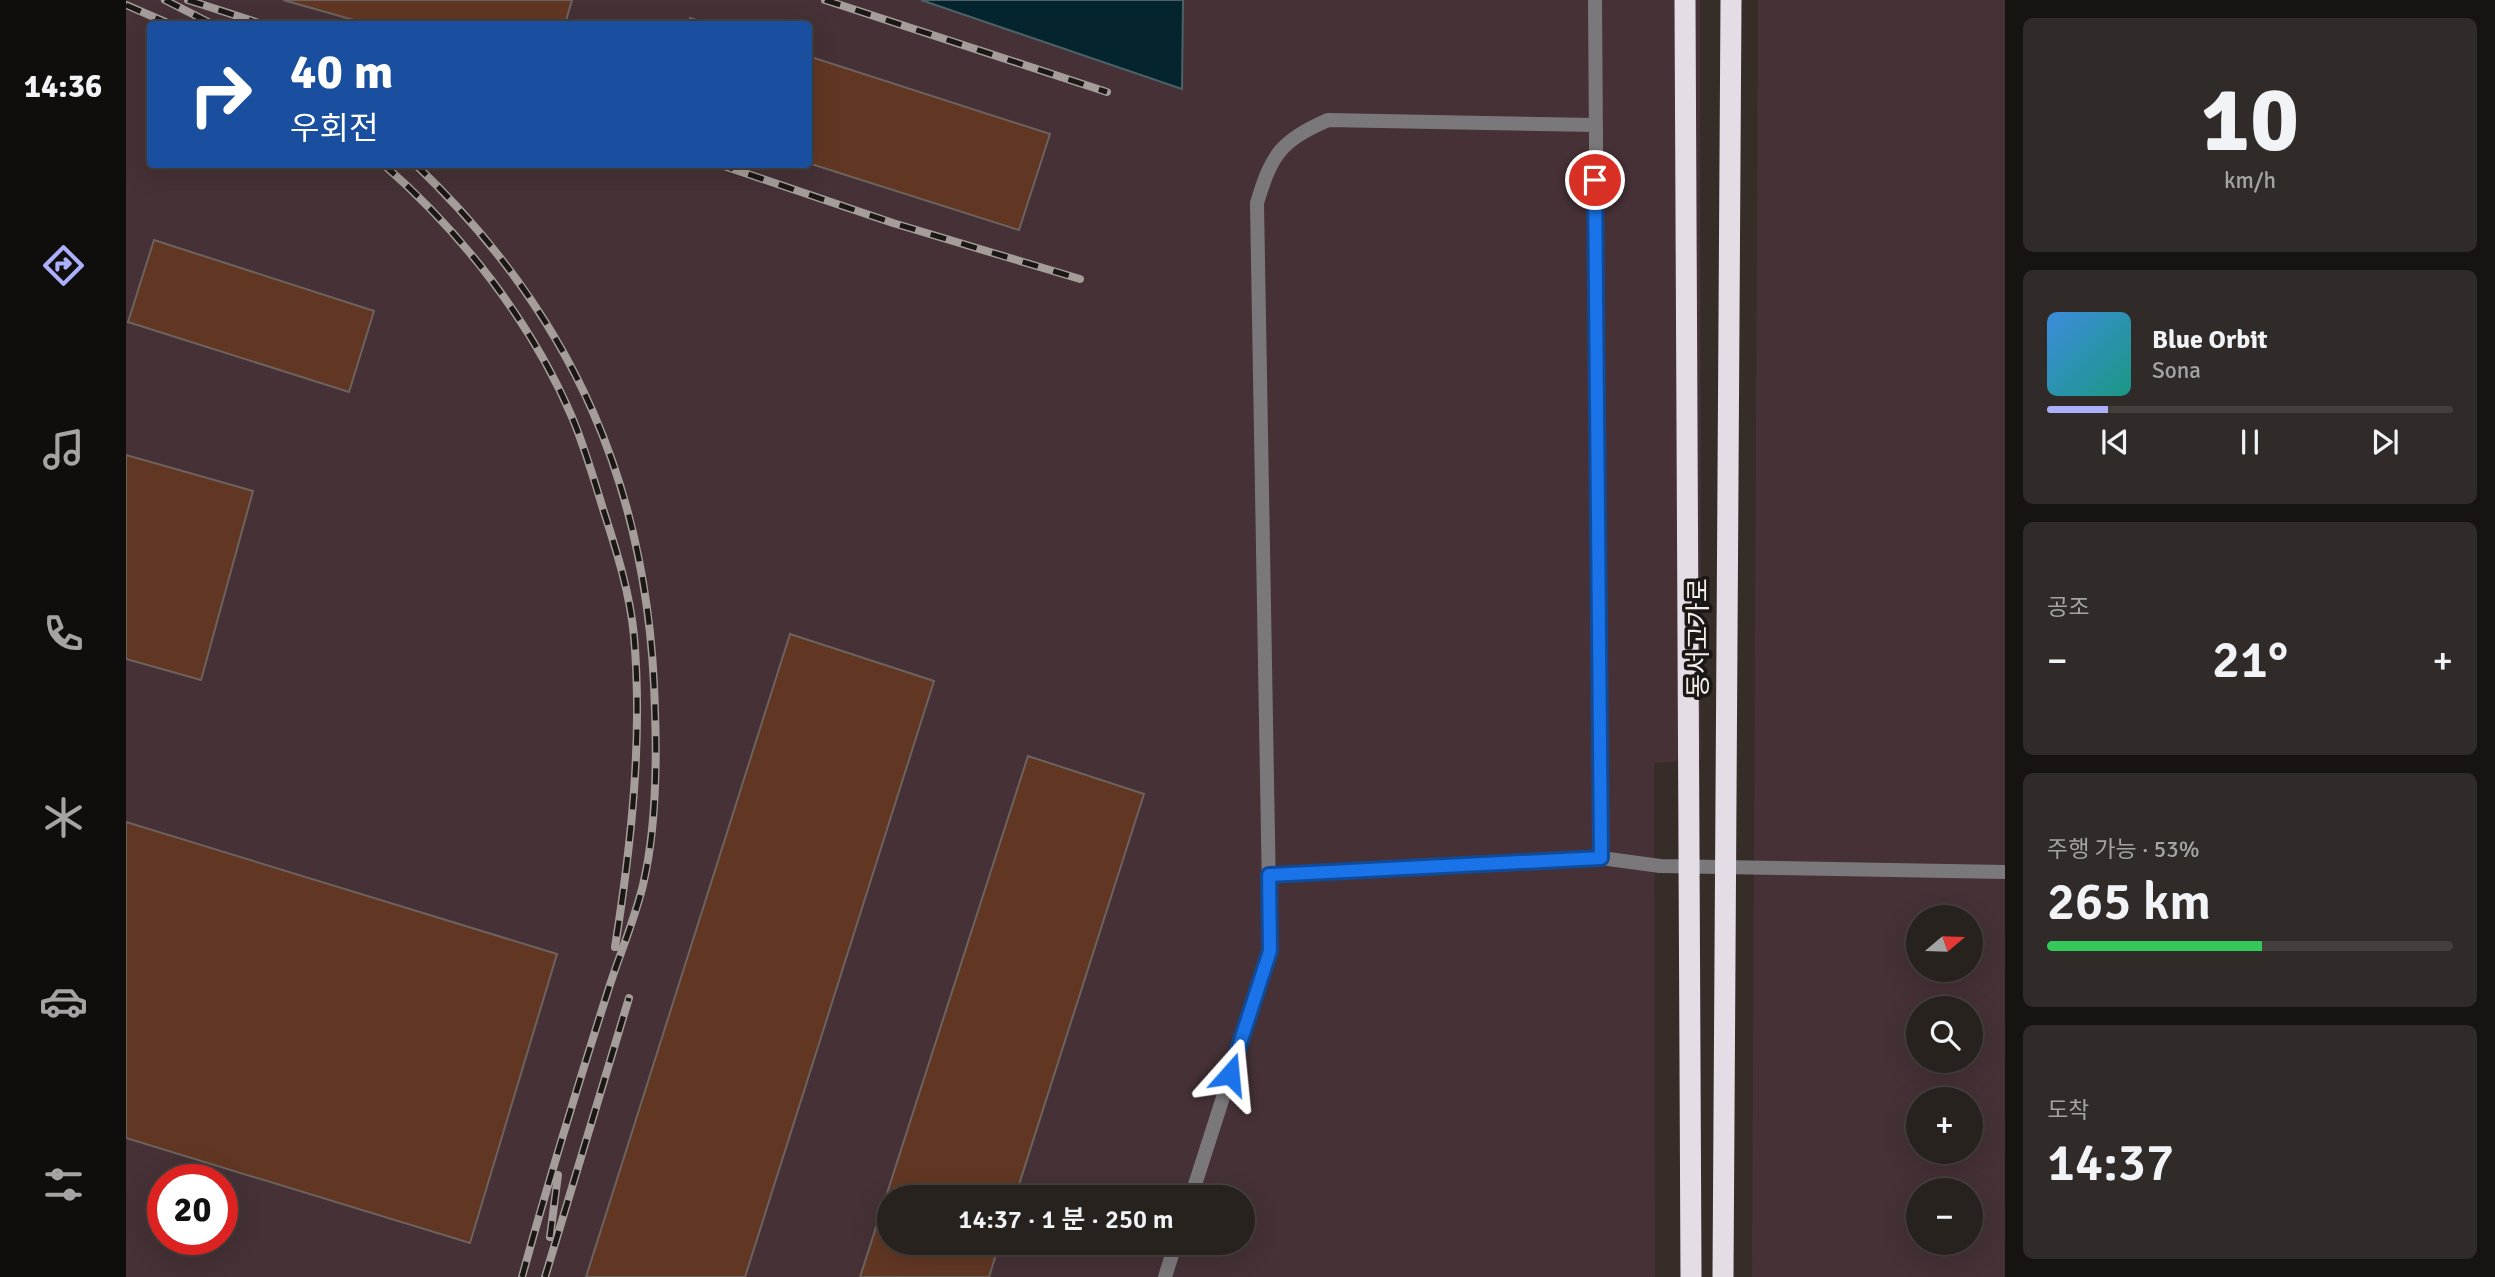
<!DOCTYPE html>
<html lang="ko">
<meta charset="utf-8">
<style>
:root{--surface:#28221f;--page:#302a28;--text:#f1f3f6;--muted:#a5a4a4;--line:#443f3d;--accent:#acaffb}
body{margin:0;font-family:Signika,"Noto Sans KR",sans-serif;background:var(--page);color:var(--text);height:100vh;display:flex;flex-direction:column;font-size:26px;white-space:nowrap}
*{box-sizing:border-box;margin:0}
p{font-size:23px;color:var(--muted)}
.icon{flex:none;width:38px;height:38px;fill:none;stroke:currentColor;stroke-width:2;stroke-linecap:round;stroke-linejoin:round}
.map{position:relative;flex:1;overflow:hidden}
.panel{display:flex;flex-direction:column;gap:18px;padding:18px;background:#161311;width:490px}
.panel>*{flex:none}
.banner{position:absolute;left:21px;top:21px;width:665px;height:147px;border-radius:7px;box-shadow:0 7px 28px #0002,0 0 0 2px var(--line);background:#1a4fa0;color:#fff;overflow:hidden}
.needle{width:46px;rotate:71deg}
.tools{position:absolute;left:1780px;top:905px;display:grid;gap:14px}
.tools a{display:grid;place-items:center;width:77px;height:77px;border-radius:50%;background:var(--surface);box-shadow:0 7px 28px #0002,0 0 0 2px var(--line);font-size:35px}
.speed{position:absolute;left:21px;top:1164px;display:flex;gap:14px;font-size:35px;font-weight:700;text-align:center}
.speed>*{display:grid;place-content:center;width:91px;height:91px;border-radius:50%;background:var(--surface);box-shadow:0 7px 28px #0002,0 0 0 2px var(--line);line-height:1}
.speed .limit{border:10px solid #d22;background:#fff;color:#111}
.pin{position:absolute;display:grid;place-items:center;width:60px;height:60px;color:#fff;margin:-30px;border:4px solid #fff;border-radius:50%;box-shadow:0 2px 7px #0007}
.me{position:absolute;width:77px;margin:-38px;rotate:18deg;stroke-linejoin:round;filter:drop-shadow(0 0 5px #0008)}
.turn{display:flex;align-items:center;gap:24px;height:147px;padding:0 28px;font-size:32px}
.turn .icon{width:91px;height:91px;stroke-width:2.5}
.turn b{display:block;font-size:49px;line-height:60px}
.big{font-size:52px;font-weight:600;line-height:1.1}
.panel .card{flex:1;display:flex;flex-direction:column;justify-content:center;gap:10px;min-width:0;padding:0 24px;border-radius:10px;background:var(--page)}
.panel .dial{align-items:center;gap:0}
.dial b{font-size:91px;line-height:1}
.song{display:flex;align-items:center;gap:21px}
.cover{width:84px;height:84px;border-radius:10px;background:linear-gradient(135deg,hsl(210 70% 55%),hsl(170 70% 35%))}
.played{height:7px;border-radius:4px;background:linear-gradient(90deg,var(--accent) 15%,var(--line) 15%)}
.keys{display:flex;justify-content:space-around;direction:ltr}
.heat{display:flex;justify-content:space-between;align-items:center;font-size:38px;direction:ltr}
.charge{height:10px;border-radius:5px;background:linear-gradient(90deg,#34c759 53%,var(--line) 0)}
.trip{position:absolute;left:751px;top:1185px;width:378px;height:70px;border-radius:35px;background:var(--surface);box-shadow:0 7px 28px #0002,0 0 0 2px var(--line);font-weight:600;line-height:70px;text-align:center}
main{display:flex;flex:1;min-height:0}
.tabs{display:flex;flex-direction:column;width:126px;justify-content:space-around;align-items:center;background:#100e0c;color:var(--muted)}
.tabs .icon{width:49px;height:49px}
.tabs .selected{color:var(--accent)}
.tabs b{font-size:32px;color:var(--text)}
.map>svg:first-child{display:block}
.industrial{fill:#453136;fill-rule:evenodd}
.water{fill:#04242e;stroke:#4c6066;stroke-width:2}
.building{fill:#613723;stroke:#6d635e;stroke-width:2}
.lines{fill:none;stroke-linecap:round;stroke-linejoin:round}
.lane{stroke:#7b787c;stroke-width:14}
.rail-casing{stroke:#a49d9a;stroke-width:8}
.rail{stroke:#1b1715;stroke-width:5;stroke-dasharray:16;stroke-linecap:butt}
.highway-bridge{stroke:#e4dde6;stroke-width:21}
.route-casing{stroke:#114b97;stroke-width:18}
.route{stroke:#1a73e8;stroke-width:12}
.labels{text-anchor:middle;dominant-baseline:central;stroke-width:7;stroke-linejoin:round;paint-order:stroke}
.street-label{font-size:26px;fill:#f3edea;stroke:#1b1715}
</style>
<main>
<nav class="tabs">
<b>14:36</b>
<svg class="icon selected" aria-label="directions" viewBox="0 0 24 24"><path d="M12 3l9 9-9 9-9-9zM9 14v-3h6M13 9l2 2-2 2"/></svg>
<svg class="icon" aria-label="music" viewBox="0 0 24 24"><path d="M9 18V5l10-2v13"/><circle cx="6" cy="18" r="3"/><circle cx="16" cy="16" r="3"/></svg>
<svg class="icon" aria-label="phone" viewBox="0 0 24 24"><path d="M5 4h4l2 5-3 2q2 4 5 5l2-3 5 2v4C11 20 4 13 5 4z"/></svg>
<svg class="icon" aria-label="climate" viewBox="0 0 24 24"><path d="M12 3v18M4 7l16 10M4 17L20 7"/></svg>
<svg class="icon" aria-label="car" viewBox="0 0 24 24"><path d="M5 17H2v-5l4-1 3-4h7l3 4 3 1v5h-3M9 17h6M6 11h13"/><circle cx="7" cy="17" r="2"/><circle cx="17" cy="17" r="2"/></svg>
<svg class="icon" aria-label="filters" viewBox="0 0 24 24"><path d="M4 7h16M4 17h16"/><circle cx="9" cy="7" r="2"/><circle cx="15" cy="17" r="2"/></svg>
</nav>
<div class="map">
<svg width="1879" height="1277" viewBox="0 0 1879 1277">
<rect width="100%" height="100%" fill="#362d29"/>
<!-- industrial -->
<path class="industrial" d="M0,0H795L1056,89L1057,0H1574L1575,760L1528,763L1529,1277H0ZM24,24H682V164H24ZM37,1180H96V1239H37ZM763,1197H1116V1242H763Z
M1632,0H1879V1277H1626ZM1792,917H1844V970H1792ZM1792,1008H1844V1060H1792ZM1792,1099H1844V1152H1792ZM1792,1190H1844V1242H1792Z"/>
<!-- water -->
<path class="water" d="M795,0H1057L1056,89Z"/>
<!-- building -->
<path class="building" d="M157,0H446L439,24H242Z
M564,18L584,24H562Z
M682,56L924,134L893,230L682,163Z
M28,240L248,311L223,392L2,322Z
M0,455L127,491L75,680L0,659Z
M664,634L808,681L619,1277H460Z
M902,756L1018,794L889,1197H763V1242H874L863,1277H734Z
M0,822L431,954L344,1243L0,1138Z"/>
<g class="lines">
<!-- lane -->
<path class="lane" d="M1469,0L1475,858
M1143,875L1475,858L1534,866L1879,872
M1065,1197L1144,951L1131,203C1146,153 1155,141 1202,120L1469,125
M1039,1277L1050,1242"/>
<!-- rail casing -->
<g class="rail-casing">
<path id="rail" d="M39,0L86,24
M62,0L136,24
M699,0L981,92
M0,5L44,24
M257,164C335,232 405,321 446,417C459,448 468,480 478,512C491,552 504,594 508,636C517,739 505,846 489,947
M289,164C449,317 524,491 529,711C531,768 530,830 517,885C508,922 492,958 481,994C451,1088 422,1182 396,1277
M592,164L767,223L954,279
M424,1237L432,1175
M419,1277L503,998"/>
</g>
<!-- rail -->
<use href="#rail" class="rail"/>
<!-- highway-bridge -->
<path class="highway-bridge" d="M1559,0L1565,1277
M1597,1277L1605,0"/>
</g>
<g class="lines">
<!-- route casing -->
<g class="route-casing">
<path id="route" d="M1104,1074L1144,951L1143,875L1475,858L1469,180"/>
</g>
<!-- route -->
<use href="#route" class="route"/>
</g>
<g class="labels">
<!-- street labels -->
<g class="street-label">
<text transform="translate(1573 638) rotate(-90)">동서고가로</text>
</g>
</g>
</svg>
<div class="tools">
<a><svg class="needle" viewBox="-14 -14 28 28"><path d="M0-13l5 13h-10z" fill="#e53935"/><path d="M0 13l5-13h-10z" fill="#a5a4a4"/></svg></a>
<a><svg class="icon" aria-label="search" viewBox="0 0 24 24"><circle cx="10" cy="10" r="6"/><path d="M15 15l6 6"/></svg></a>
<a>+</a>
<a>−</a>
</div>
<div class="speed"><div class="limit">20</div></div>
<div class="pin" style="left:1469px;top:180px;background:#d93025"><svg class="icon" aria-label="arrive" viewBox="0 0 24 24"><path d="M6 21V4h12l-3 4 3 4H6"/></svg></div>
<svg class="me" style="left:1104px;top:1074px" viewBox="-20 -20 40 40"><path d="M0-17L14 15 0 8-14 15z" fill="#1a73e8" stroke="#fff" stroke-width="4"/></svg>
<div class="trip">14:37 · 1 분 · 250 m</div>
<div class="banner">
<div class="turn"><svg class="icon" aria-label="right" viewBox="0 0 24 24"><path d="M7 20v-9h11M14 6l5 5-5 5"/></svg><div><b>40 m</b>우회전</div></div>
</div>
</div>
<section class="panel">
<div class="card dial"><b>10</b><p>km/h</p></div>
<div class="card">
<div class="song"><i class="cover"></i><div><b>Blue Orbit</b><p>Sona</p></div></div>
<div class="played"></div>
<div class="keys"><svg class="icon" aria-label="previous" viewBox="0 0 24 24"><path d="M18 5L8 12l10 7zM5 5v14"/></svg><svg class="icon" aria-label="pause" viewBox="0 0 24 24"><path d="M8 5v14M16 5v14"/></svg><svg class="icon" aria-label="next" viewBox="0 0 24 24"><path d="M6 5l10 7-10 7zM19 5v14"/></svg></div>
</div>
<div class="card"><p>공조</p>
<div class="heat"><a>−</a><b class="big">21°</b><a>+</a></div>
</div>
<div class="card"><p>주행 가능 · 53%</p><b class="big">265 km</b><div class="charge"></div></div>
<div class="card"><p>도착</p><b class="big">14:37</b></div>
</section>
</main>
